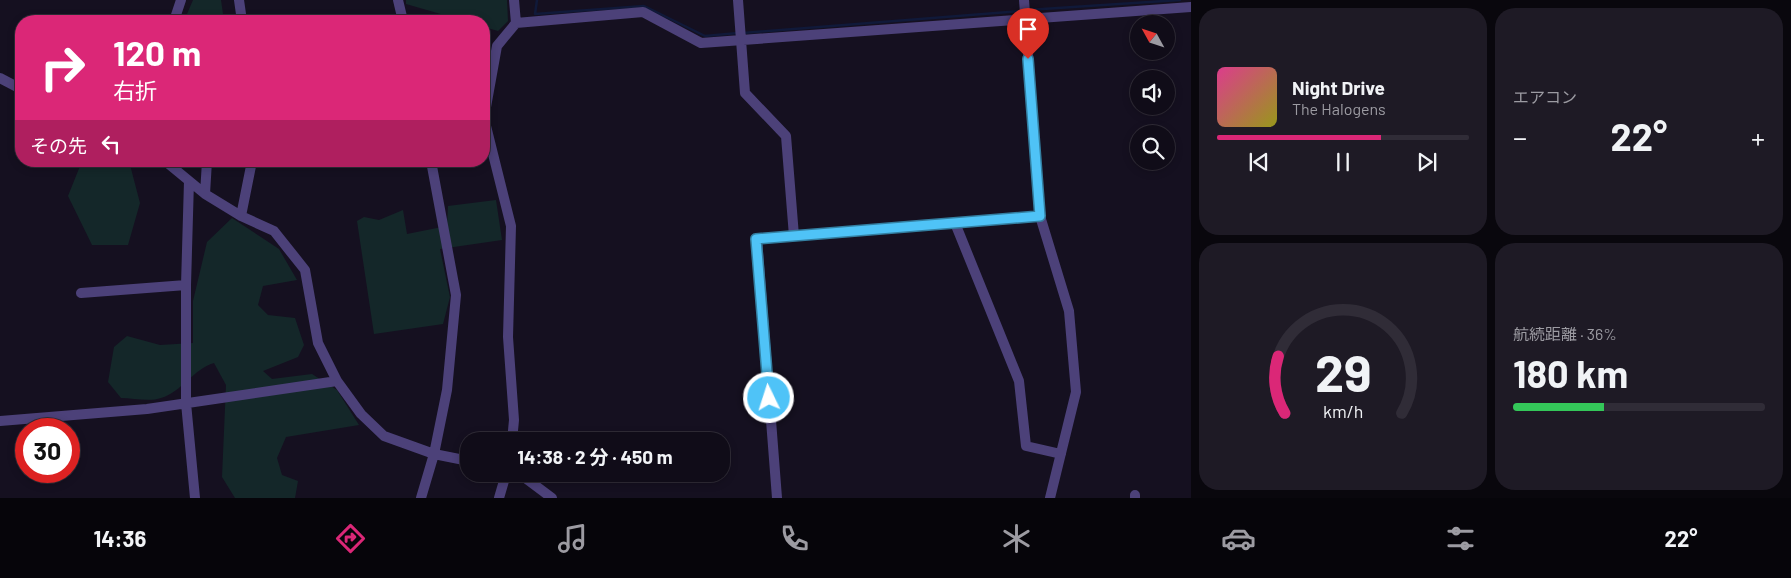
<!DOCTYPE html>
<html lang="ja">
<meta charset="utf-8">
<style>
:root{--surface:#100c18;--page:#1e1a25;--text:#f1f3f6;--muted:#9c9ba2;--line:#302c37;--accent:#db2777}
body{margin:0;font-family:Barlow,"Noto Sans JP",sans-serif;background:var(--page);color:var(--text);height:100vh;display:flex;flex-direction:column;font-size:19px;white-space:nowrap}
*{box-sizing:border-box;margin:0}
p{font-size:16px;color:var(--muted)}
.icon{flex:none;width:28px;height:28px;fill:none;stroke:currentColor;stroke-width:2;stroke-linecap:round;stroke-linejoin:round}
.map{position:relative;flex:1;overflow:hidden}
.side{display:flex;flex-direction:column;gap:8px;padding:8px;background:#09070d;width:600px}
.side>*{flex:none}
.banner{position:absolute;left:15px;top:15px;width:475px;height:152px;border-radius:20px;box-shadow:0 2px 8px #0003,0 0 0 1px var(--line);background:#db2777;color:#fff;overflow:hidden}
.needle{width:32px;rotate:310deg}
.buttons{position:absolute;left:1130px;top:15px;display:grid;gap:10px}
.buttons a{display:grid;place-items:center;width:45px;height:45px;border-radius:50%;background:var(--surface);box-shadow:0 2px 8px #0003,0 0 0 1px var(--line);font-size:25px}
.speed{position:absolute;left:15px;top:418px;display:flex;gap:10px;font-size:25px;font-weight:700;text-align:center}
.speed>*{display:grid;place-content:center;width:65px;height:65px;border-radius:50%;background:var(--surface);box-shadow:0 2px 8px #0003,0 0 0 1px var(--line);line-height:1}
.speed .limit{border:8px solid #d22;background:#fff;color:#111}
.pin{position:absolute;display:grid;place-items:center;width:42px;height:42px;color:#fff;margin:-51px -21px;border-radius:50% 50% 50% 0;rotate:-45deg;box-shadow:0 0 5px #0007}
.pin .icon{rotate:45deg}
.me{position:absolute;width:55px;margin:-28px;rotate:356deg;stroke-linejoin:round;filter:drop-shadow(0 0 4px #0008)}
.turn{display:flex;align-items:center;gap:18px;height:105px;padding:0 15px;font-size:22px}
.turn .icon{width:65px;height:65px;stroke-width:2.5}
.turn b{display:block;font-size:35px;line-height:42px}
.then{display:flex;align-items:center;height:48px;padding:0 15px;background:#0003;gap:10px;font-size:19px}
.big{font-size:38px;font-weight:700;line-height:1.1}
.side .widget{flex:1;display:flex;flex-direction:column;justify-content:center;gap:8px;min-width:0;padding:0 18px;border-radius:20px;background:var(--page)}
.side .dial{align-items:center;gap:0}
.dial svg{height:130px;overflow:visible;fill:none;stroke:var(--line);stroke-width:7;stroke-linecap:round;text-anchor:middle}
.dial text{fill:var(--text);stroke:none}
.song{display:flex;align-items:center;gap:15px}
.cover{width:60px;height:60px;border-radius:8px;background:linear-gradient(135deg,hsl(330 70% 55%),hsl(60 70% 35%))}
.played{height:5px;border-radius:2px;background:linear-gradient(90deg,var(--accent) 65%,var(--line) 65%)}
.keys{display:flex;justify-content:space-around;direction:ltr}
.heat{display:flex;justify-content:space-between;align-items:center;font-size:28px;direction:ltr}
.charge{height:8px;border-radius:4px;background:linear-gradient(90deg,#34c759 36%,var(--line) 0)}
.side .tiles{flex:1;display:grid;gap:8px;grid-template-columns:repeat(2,1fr)}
.trip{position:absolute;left:460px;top:432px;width:270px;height:50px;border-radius:20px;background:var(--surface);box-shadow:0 2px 8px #0003,0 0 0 1px var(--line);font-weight:700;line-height:50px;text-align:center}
.menu{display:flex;height:80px;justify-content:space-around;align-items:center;background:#06050a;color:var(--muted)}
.menu .icon{width:35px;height:35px}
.menu .current{color:var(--accent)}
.menu b{font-size:22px;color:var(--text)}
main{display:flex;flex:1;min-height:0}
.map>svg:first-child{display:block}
.green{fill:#142729}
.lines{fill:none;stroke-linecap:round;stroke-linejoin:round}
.stream{stroke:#101939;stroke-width:2.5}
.street{stroke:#4c4179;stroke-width:10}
.route-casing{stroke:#337fa1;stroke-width:12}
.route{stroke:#4fc3f7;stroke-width:9}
</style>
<main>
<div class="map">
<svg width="1191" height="498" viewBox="0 0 1191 498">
<rect width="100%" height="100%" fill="#151020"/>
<!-- green -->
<path class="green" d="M193,0H221L224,21H184Z
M406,0H507L508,21L498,31L484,27V21H465L406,4Z
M82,161H129L140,203L128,245H92L68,196Z
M496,200L502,240L440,249L450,297L443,324L374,334L357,221L364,217L379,220L403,210L407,234L447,226L448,206Z
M232,218L279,249L297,280L263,286L258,305L268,315L295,318L304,345L298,357L263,371L272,379L312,374L337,390L359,425L286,437L277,458L282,475L298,481L295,498H235L222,477L226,385L214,363C193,369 182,392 161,398C150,402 133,398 121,398L108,382L114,347L127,336L160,345L193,343V301L207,242Z"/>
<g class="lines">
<!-- stream -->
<path class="stream" d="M537,0L535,14L644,6L705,36L738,33
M1027,10L1180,0
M743,33L1022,11"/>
<!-- street -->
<path class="street" d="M239,0L242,21
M398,0L403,21
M738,0L745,93L786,136L794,236
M1024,0L1040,216L1069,311L1076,392L1050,498
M174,21L181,0
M516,23L643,12L701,43L1191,7
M0,78L21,89
M165,161L205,194L241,216L274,231L305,270L318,343L337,381L361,414L384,436L434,454L469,461
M189,181L186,285V403L195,498
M205,194L207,161
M241,216L252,161
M955,223L1019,381L1026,446L1061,454
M81,293L186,285
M0,421L147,409L337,381
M512,441L514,420L508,337L511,226L484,118L497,46L516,23L514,0
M520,474L552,498
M421,498L434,454L447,390L456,295L431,161
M499,498L506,474
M777,498L757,239L1040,216
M1135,498V495"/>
</g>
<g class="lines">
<!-- route casing -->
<g class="route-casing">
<path id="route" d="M769,398L756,239L1040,216L1028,59"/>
</g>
<!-- route -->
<use href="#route" class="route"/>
</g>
</svg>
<div class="buttons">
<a><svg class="needle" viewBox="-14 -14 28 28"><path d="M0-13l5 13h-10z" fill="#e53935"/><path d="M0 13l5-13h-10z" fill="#9c9ba2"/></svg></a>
<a><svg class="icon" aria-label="sound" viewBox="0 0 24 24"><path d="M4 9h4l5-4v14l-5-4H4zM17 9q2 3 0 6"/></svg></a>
<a><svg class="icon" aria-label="search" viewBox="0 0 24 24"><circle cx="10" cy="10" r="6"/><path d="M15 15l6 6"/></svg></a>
</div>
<div class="speed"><div class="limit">30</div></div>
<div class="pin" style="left:1028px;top:59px;background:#d93025"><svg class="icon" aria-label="arrive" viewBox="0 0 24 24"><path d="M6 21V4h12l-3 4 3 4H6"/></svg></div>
<svg class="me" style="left:769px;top:398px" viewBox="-20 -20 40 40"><circle r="17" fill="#4fc3f7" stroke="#fff" stroke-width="3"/><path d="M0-11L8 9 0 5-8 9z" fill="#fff"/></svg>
<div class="trip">14:38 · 2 分 · 450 m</div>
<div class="banner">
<div class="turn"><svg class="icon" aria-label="right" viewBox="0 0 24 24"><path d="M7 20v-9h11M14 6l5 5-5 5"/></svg><div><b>120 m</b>右折</div></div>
<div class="then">その先<svg class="icon" aria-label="left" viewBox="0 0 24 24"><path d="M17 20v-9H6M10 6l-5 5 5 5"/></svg></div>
</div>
</div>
<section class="side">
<div class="tiles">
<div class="widget">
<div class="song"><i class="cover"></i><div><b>Night Drive</b><p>The Halogens</p></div></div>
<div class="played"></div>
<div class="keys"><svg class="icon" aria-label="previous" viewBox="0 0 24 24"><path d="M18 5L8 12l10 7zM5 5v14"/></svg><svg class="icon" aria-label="pause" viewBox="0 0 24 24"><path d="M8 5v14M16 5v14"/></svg><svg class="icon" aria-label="next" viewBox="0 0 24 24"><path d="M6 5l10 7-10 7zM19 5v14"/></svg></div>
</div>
<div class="widget"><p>エアコン</p>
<div class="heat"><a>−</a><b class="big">22°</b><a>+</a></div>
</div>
<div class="widget dial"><svg viewBox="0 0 100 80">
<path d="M14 69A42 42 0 1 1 86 69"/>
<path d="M14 69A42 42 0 0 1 10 34" stroke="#db2777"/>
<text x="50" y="56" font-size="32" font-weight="700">29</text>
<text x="50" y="72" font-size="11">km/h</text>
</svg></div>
<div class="widget"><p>航続距離 · 36%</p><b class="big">180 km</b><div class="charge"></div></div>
</div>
</section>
</main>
<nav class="menu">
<b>14:36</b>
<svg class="icon current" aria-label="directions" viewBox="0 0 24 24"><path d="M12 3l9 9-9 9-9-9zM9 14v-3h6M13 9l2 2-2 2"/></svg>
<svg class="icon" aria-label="music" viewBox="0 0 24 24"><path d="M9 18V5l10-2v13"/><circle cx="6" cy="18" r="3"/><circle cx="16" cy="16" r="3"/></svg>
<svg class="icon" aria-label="phone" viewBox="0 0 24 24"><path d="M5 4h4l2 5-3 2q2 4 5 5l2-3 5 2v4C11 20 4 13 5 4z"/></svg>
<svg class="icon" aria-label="climate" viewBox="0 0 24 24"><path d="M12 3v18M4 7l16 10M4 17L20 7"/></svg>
<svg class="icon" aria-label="car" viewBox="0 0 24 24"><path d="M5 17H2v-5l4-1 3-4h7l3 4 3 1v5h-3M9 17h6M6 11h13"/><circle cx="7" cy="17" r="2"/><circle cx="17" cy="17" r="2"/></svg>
<svg class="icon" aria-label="filters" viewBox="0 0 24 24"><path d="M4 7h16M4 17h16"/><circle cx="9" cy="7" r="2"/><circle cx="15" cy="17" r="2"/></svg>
<b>22°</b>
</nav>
